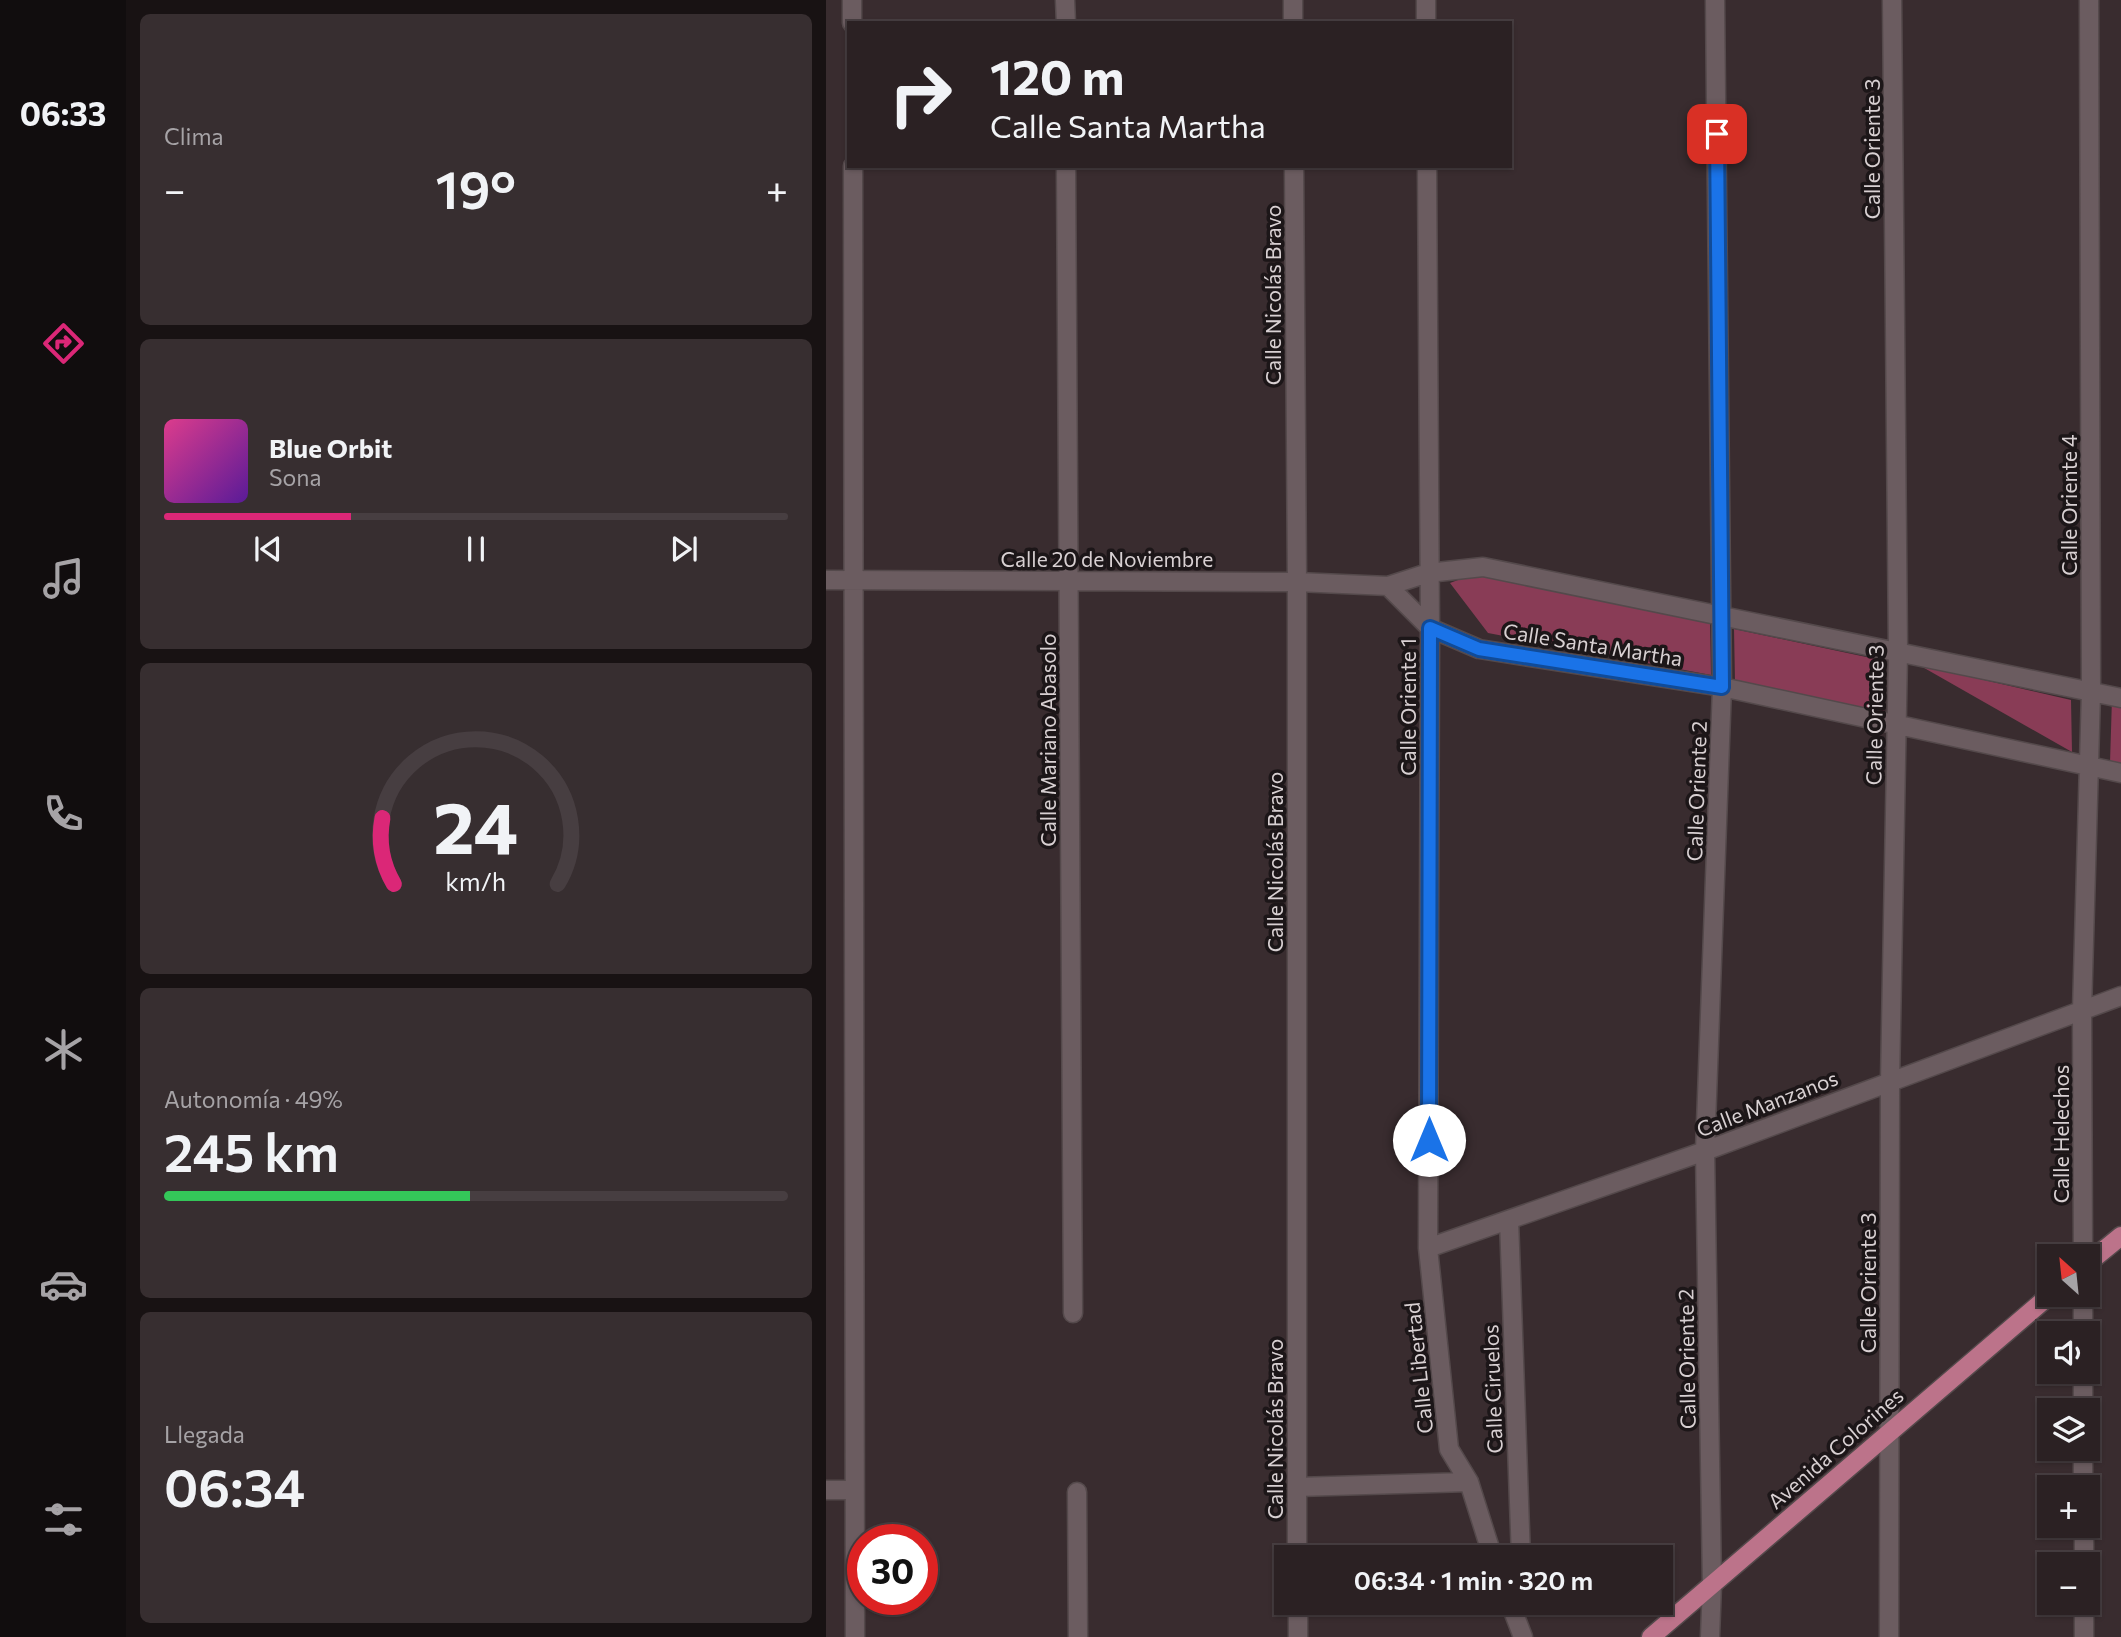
<!DOCTYPE html>
<html lang="es">
<meta charset="utf-8">
<style>
:root{--surface:#2b2123;--page:#372e30;--text:#f1f3f6;--muted:#a6a3a6;--line:#473e41;--accent:#db2777}
body{margin:0;font-family:Commissioner,sans-serif;background:var(--page);color:var(--text);height:100vh;display:flex;flex-direction:column;font-size:26px;white-space:nowrap}
*{box-sizing:border-box;margin:0}
p{font-size:23px;color:var(--muted)}
.icon{flex:none;width:38px;height:38px;fill:none;stroke:currentColor;stroke-width:2;stroke-linecap:round;stroke-linejoin:round}
.map{position:relative;flex:1;overflow:hidden}
.side{display:flex;flex-direction:column;gap:14px;padding:14px;background:#181213;width:700px}
.side>*{flex:none}
.guide{position:absolute;left:21px;top:21px;width:665px;height:147px;border-radius:0px;box-shadow:0 2px 5px #0004,0 0 0 2px var(--line);background:#2b2123;color:var(--text);overflow:hidden}
.needle{width:46px;rotate:333deg}
.controls{position:absolute;left:1211px;top:1244px;display:grid;gap:14px}
.controls a{display:grid;place-items:center;width:63px;height:63px;border-radius:0px;background:var(--surface);box-shadow:0 2px 5px #0004,0 0 0 2px var(--line);font-size:35px}
.speed{position:absolute;left:21px;top:1524px;display:flex;gap:14px;font-size:35px;font-weight:700;text-align:center}
.speed>*{display:grid;place-content:center;width:91px;height:91px;border-radius:50%;background:var(--surface);box-shadow:0 2px 5px #0004,0 0 0 2px var(--line);line-height:1}
.speed .limit{border:10px solid #d22;background:#fff;color:#111}
.pin{position:absolute;display:grid;place-items:center;width:60px;height:60px;color:#fff;margin:-30px;border-radius:14px;box-shadow:0 4px 10px #0006}
.me{position:absolute;width:77px;margin:-38px;rotate:0deg;stroke-linejoin:round;filter:drop-shadow(0 0 5px #0008)}
.turn{display:flex;align-items:center;gap:24px;height:147px;padding:0 28px;font-size:32px}
.turn .icon{width:91px;height:91px;stroke-width:2.5}
.turn b{display:block;font-size:49px;line-height:60px}
.big{font-size:52px;font-weight:600;line-height:1.1}
.side .tile{flex:1;display:flex;flex-direction:column;justify-content:center;gap:10px;min-width:0;padding:0 24px;border-radius:10px;background:var(--page)}
.side .dial{align-items:center;gap:0}
.dial svg{height:182px;overflow:visible;fill:none;stroke:var(--line);stroke-width:7;stroke-linecap:round;text-anchor:middle}
.dial text{fill:var(--text);stroke:none}
.song{display:flex;align-items:center;gap:21px}
.cover{width:84px;height:84px;border-radius:10px;background:linear-gradient(135deg,hsl(330 70% 55%),hsl(270 70% 35%))}
.played{height:7px;border-radius:4px;background:linear-gradient(90deg,var(--accent) 30%,var(--line) 30%)}
.keys{display:flex;justify-content:space-around;direction:ltr}
.heat{display:flex;justify-content:space-between;align-items:center;font-size:38px;direction:ltr}
.charge{height:10px;border-radius:5px;background:linear-gradient(90deg,#34c759 49%,var(--line) 0)}
.trip{position:absolute;left:448px;top:1545px;width:399px;height:70px;border-radius:0px;background:var(--surface);box-shadow:0 2px 5px #0004,0 0 0 2px var(--line);font-weight:600;line-height:70px;text-align:center}
main{display:flex;flex:1;min-height:0}
.tabs{display:flex;flex-direction:column;width:126px;justify-content:space-around;align-items:center;background:#110d0e;color:var(--muted)}
.tabs .icon{width:49px;height:49px}
.tabs .selected{color:var(--accent)}
.tabs b{font-size:32px;color:var(--text)}
.map>svg:first-child{display:block}
.green{fill:#893c56}
.lines{fill:none;stroke-linecap:round;stroke-linejoin:round}
.minor-casing{stroke:#54494b;stroke-width:21}
.major-casing{stroke:#54494b;stroke-width:21}
.minor{stroke:#6b5c60;stroke-width:18}
.major{stroke:#bc738a;stroke-width:18}
.route-casing{stroke:#114b97;stroke-width:18}
.route{stroke:#1a73e8;stroke-width:12}
.labels{text-anchor:middle;dominant-baseline:central;stroke-width:7;stroke-linejoin:round;paint-order:stroke}
.street-label{font-size:21px;fill:#d8d0d2;stroke:#1c1618}
</style>
<main>
<nav class="tabs">
<b>06:33</b>
<svg class="icon selected" aria-label="directions" viewBox="0 0 24 24"><path d="M12 3l9 9-9 9-9-9zM9 14v-3h6M13 9l2 2-2 2"/></svg>
<svg class="icon" aria-label="music" viewBox="0 0 24 24"><path d="M9 18V5l10-2v13"/><circle cx="6" cy="18" r="3"/><circle cx="16" cy="16" r="3"/></svg>
<svg class="icon" aria-label="phone" viewBox="0 0 24 24"><path d="M5 4h4l2 5-3 2q2 4 5 5l2-3 5 2v4C11 20 4 13 5 4z"/></svg>
<svg class="icon" aria-label="climate" viewBox="0 0 24 24"><path d="M12 3v18M4 7l16 10M4 17L20 7"/></svg>
<svg class="icon" aria-label="car" viewBox="0 0 24 24"><path d="M5 17H2v-5l4-1 3-4h7l3 4 3 1v5h-3M9 17h6M6 11h13"/><circle cx="7" cy="17" r="2"/><circle cx="17" cy="17" r="2"/></svg>
<svg class="icon" aria-label="filters" viewBox="0 0 24 24"><path d="M4 7h16M4 17h16"/><circle cx="9" cy="7" r="2"/><circle cx="15" cy="17" r="2"/></svg>
</nav>
<section class="side">
<div class="tile"><p>Clima</p>
<div class="heat"><a>−</a><b class="big">19°</b><a>+</a></div>
</div>
<div class="tile">
<div class="song"><i class="cover"></i><div><b>Blue Orbit</b><p>Sona</p></div></div>
<div class="played"></div>
<div class="keys"><svg class="icon" aria-label="previous" viewBox="0 0 24 24"><path d="M18 5L8 12l10 7zM5 5v14"/></svg><svg class="icon" aria-label="pause" viewBox="0 0 24 24"><path d="M8 5v14M16 5v14"/></svg><svg class="icon" aria-label="next" viewBox="0 0 24 24"><path d="M6 5l10 7-10 7zM19 5v14"/></svg></div>
</div>
<div class="tile dial"><svg viewBox="0 0 100 80">
<path d="M14 69A42 42 0 1 1 86 69"/>
<path d="M14 69A42 42 0 0 1 9 40" stroke="#db2777"/>
<text x="50" y="56" font-size="32" font-weight="700">24</text>
<text x="50" y="72" font-size="11">km/h</text>
</svg></div>
<div class="tile"><p>Autonomía · 49%</p><b class="big">245 km</b><div class="charge"></div></div>
<div class="tile"><p>Llegada</p><b class="big">06:34</b></div>
</section>
<div class="map">
<svg width="1295" height="1637" viewBox="0 0 1295 1637">
<rect width="100%" height="100%" fill="#392c2f"/>
<!-- green -->
<path class="green" d="M656,571L884,620L885,675L662,633L624,583Z
M908,629L1059,661L1058,715L909,682Z
M1093,665L1245,700L1246,752Z
M1286,698L1295,700V765L1284,763Z"/>
<g class="lines">
<!-- minor casing -->
<g class="minor-casing">
<path id="minor" d="M26,0V23
M239,0L240,23
M467,0V23
M600,0V23
M27,166L29,1637
M240,166L247,1313
M468,166L471,582V1558
M601,166L604,628L602,1248L623,1449L643,1482L667,1558
M0,580L471,582L562,586L602,573L657,567L1295,698
M562,586L604,628L653,649L896,687L1295,773
M683,1220L695,1558
M602,1248L879,1151L1295,996
M1257,1256L1256,1011L1265,692L1263,0
M1257,1295V1334
M1257,1372V1410
M1257,1449V1488
M471,1487L643,1482
M0,1490H28
M251,1492L252,1637
M1258,1526V1564
M472,1603V1637
M684,1603L697,1637
M1258,1603V1637
M884,1637L886,1584L879,1151L896,687L889,0
M1063,1637L1064,1082L1072,652L1066,0"/>
</g>
<!-- major casing -->
<g class="major-casing">
<path id="major" d="M1262,1263L1295,1236
M825,1637L1224,1295"/>
</g>
<!-- minor -->
<use href="#minor" class="minor"/>
<!-- major -->
<use href="#major" class="major"/>
</g>
<g class="lines">
<!-- route casing -->
<g class="route-casing">
<path id="route" d="M603,1140L604,628L653,649L896,687L891,134"/>
</g>
<!-- route -->
<use href="#route" class="route"/>
</g>
<g class="labels">
<!-- street labels -->
<g class="street-label">
<text transform="translate(1045 149) rotate(-90)">Calle Oriente 3</text>
<text transform="translate(446 295) rotate(-90)">Calle Nicolás Bravo</text>
<text transform="translate(1242 505) rotate(-90)">Calle Oriente 4</text>
<text x="281" y="558">Calle 20 de Noviembre</text>
<text transform="translate(767 644) rotate(9)">Calle Santa Martha</text>
<text transform="translate(581 707) rotate(-90)">Calle Oriente 1</text>
<text transform="translate(1048 715) rotate(-89)">Calle Oriente 3</text>
<text transform="translate(221 740) rotate(-90)">Calle Mariano Abasolo</text>
<text transform="translate(870 791) rotate(-88)">Calle Oriente 2</text>
<text transform="translate(448 862) rotate(-90)">Calle Nicolás Bravo</text>
<text transform="translate(941 1103) rotate(-21)">Calle Manzanos</text>
<text transform="translate(1234 1134) rotate(-90)">Calle Helechos</text>
<text transform="translate(1041 1283) rotate(-90)">Calle Oriente 3</text>
<text transform="translate(860 1359) rotate(-91)">Calle Oriente 2</text>
<text transform="translate(592 1368) rotate(-96)">Calle Libertad</text>
<text transform="translate(666 1389) rotate(-92)">Calle Ciruelos</text>
<text transform="translate(448 1429) rotate(-90)">Calle Nicolás Bravo</text>
<text transform="translate(1009 1448) rotate(-41)">Avenida Colorines</text>
</g>
</g>
</svg>
<div class="controls">
<a><svg class="needle" viewBox="-14 -14 28 28"><path d="M0-13l5 13h-10z" fill="#e53935"/><path d="M0 13l5-13h-10z" fill="#a6a3a6"/></svg></a>
<a><svg class="icon" aria-label="sound" viewBox="0 0 24 24"><path d="M4 9h4l5-4v14l-5-4H4zM17 9q2 3 0 6"/></svg></a>
<a><svg class="icon" aria-label="layers" viewBox="0 0 24 24"><path d="M12 4l9 5-9 5-9-5zM3 14l9 5 9-5"/></svg></a>
<a>+</a>
<a>−</a>
</div>
<div class="speed"><div class="limit">30</div></div>
<div class="pin" style="left:891px;top:134px;background:#d93025"><svg class="icon" aria-label="arrive" viewBox="0 0 24 24"><path d="M6 21V4h12l-3 4 3 4H6"/></svg></div>
<svg class="me" style="left:603px;top:1140px" viewBox="-20 -20 40 40"><circle r="19" fill="#fff"/><path d="M0-13L10 11 0 6-10 11z" fill="#1a73e8"/></svg>
<div class="trip">06:34 · 1 min · 320 m</div>
<div class="guide">
<div class="turn"><svg class="icon" aria-label="right" viewBox="0 0 24 24"><path d="M7 20v-9h11M14 6l5 5-5 5"/></svg><div><b>120 m</b>Calle Santa Martha</div></div>
</div>
</div>
</main>
